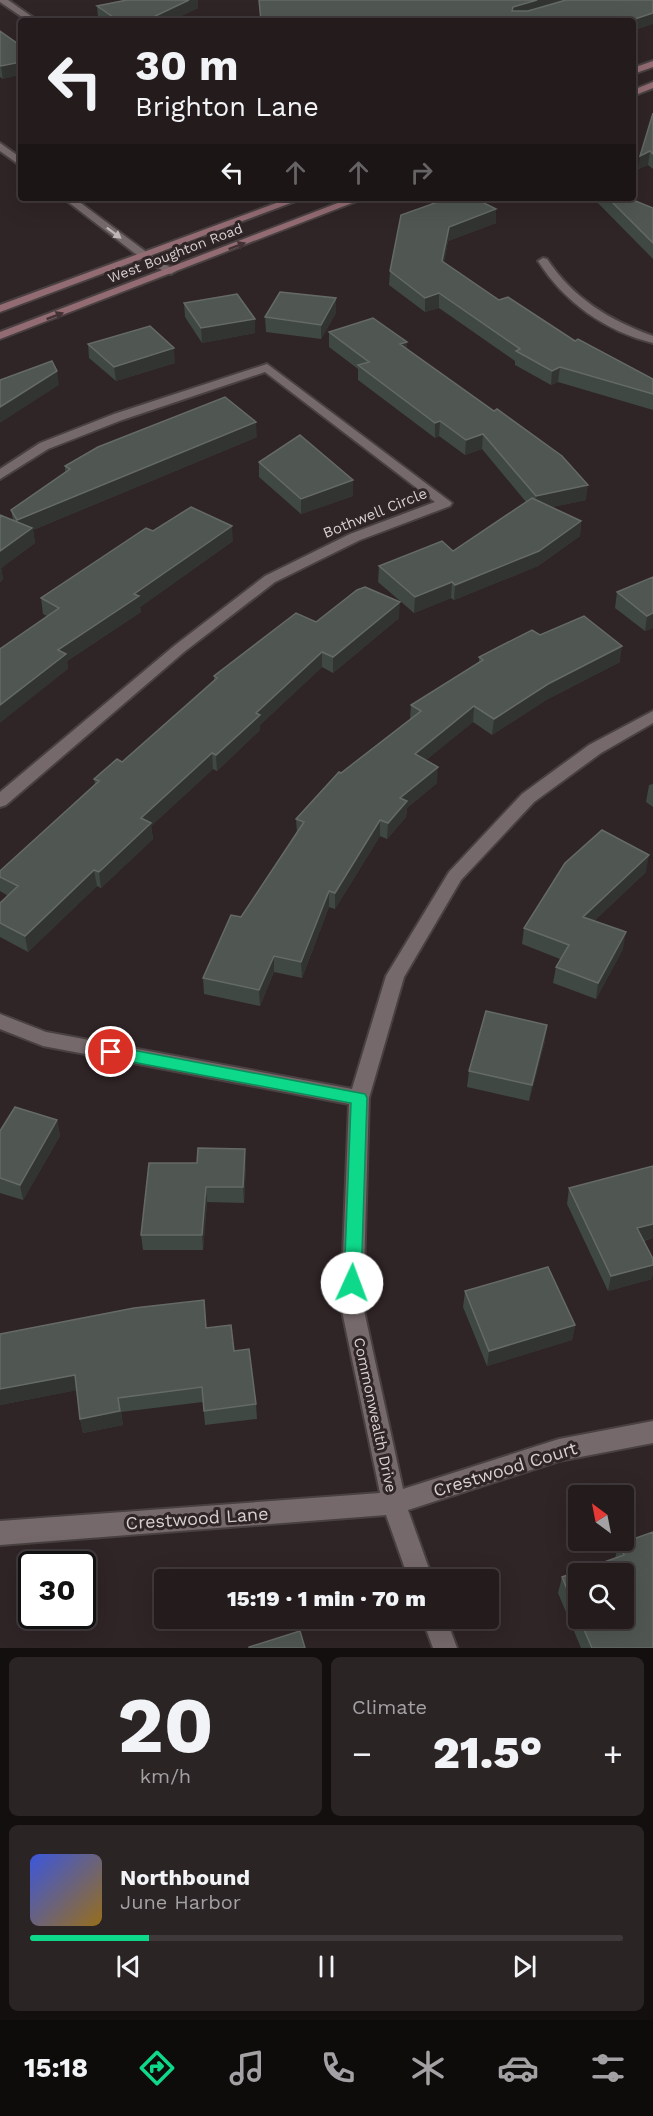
<!DOCTYPE html>
<meta charset="utf-8">
<style>
:root{--surface:#231b1c;--page:#2b2425;--text:#f1f3f6;--muted:#a3a1a3;--line:#40393b;--accent:#0ed98a}
body{margin:0;font-family:"Work Sans",sans-serif;background:var(--page);color:var(--text);height:100vh;display:flex;flex-direction:column;font-size:22px;white-space:nowrap}
*{box-sizing:border-box;margin:0}
p{font-size:20px;color:var(--muted)}
.icon{flex:none;width:33px;height:33px;fill:none;stroke:currentColor;stroke-width:2;stroke-linecap:round;stroke-linejoin:round}
.map{position:relative;height:1648px;overflow:hidden}
.drawer{display:flex;flex-direction:column;gap:9px;padding:9px;background:#130f0f;flex:1}
.drawer>*{flex:none}
.top-card{position:absolute;left:18px;top:18px;width:618px;height:183px;border-radius:6px;box-shadow:0 6px 24px #0002,0 0 0 2px var(--line);background:#231b1c;color:var(--text);overflow:hidden}
.needle{width:39px;rotate:328deg}
.tools{position:absolute;left:568px;top:1485px;display:grid;gap:12px}
.tools a{display:grid;place-items:center;width:66px;height:66px;border-radius:6px;background:var(--surface);box-shadow:0 6px 24px #0002,0 0 0 2px var(--line);font-size:30px}
.speed{position:absolute;left:18px;top:1551px;display:flex;gap:12px;font-size:30px;font-weight:700;text-align:center}
.speed>*{display:grid;place-content:center;width:78px;height:78px;border-radius:50%;background:var(--surface);box-shadow:0 6px 24px #0002,0 0 0 2px var(--line);line-height:1}
.speed .limit{border:3px solid #111;border-radius:9px;background:#fff;color:#111}
.pin{position:absolute;display:grid;place-items:center;width:51px;height:51px;color:#fff;margin:-26px;border:3px solid #fff;border-radius:50%;box-shadow:0 2px 6px #0007}
.me{position:absolute;width:66px;margin:-33px;rotate:2deg;stroke-linejoin:round;filter:drop-shadow(0 0 4px #0008)}
.turn{display:flex;align-items:center;gap:21px;height:126px;padding:0 18px;font-size:27px}
.turn .icon{width:78px;height:78px;stroke-width:2.5}
.turn b{display:block;font-size:42px;line-height:51px}
.lanes{display:flex;align-items:center;height:57px;padding:0 18px;background:#0003;justify-content:center;gap:30px;direction:ltr}
.lanes .off{opacity:.35}
.big{font-size:45px;font-weight:800;line-height:1.1}
.drawer .card{flex:1;display:flex;flex-direction:column;justify-content:center;gap:9px;min-width:0;padding:0 21px;border-radius:9px;background:var(--page)}
.drawer .dial{align-items:center;gap:0}
.dial b{font-size:78px;line-height:1}
.song{display:flex;align-items:center;gap:18px}
.cover{width:72px;height:72px;border-radius:9px;background:linear-gradient(135deg,hsl(230 70% 55%),hsl(40 70% 35%))}
.played{height:6px;border-radius:3px;background:linear-gradient(90deg,var(--accent) 20%,var(--line) 20%)}
.keys{display:flex;justify-content:space-around;direction:ltr}
.heat{display:flex;justify-content:space-between;align-items:center;font-size:33px;direction:ltr}
.drawer .tiles{flex:1;display:grid;gap:9px;grid-template-columns:1fr 1fr}
.card:last-child{grid-column:span 2}
.trip{position:absolute;left:154px;top:1569px;width:345px;height:60px;border-radius:6px;background:var(--surface);box-shadow:0 6px 24px #0002,0 0 0 2px var(--line);font-weight:800;line-height:60px;text-align:center}
.dock{display:flex;height:96px;justify-content:space-around;align-items:center;background:#0e0b0b;color:var(--muted)}
.dock .icon{width:42px;height:42px}
.dock .current{color:var(--accent)}
.dock b{font-size:27px;color:var(--text)}
.map>svg:first-child{display:block}
.lines{fill:none;stroke-linecap:round;stroke-linejoin:round}
.minor-casing{stroke:#484041;stroke-width:4}
.secondary-casing{stroke:#484041;stroke-width:4}
.minor{fill:#76696b;fill-rule:evenodd}
.secondary{fill:#936b73;fill-rule:evenodd}
.wall{fill:#3f4843}
.shaded-wall{fill:#323431}
.building{fill:#505752;stroke:#656a66;stroke-width:1.5}
.oneway{fill:#bfb6b8}
.oneway2{fill:#433235}
.route{fill:#0ed98a;stroke:#098d5a;stroke-width:1.5}
.labels{text-anchor:middle;dominant-baseline:central;stroke-width:6;stroke-linejoin:round;paint-order:stroke}
.far-street-label{font-size:14px;fill:#d7d0d1;stroke:#2f2426}
.street-label{font-size:15px;fill:#d7d0d1;stroke:#2f2426}
.near-street-label{font-size:18px;fill:#d7d0d1;stroke:#2f2426}
</style>
<div class="map">
<svg width="653" height="1648" viewBox="0 0 653 1648">
<rect width="100%" height="100%" fill="#2f2426"/>
<g class="lines">
<!-- minor casing -->
<g class="minor-casing">
<path id="minor" d="M0,0H8L38,21H28L0,2Z
M0,143L21,158V166L0,151Z
M63,198H74L149,254L176,271L171,274L167,273L141,258Z
M543,258L547,259C573,298 609,320 653,336V343C605,331 564,302 538,261Z
M267,364L452,503L450,506L360,540L275,582L184,652L6,805L0,807V792L174,646L265,576L350,534L435,502L265,372L122,420L48,449L0,479V469L40,443L114,414Z
M653,711V723L601,753L534,802L461,880L404,977L369,1098L363,1306L403,1489L559,1439L653,1421V1443L559,1461L408,1510L433,1580H409L386,1515L0,1545V1521L380,1493L341,1306L349,1104L43,1046L0,1029V1014L46,1032L352,1089L386,976L449,872L522,794L589,745Z
M422,1618H446L457,1648H433Z"/>
</g>
<!-- secondary casing -->
<g class="secondary-casing">
<path id="secondary" d="M653,61V67L633,74V68Z
M653,82V88L633,96V90Z
M290,198H304L0,312V305Z
M351,198H365L0,339V332Z"/>
</g>
<!-- minor -->
<use href="#minor" class="minor"/>
<!-- secondary -->
<use href="#secondary" class="secondary"/>
</g>
<!-- wall -->
<path class="wall" d="M127,0H198V8L171,21H102L98,18L97,6Z
M0,31L3,79L0,77Z
M653,113V169L648,165L638,169Z
M594,198H628L653,208V259L594,199Z
M496,209V223L448,241L444,262L499,300L575,341L653,379V410L558,382L551,385L515,365V361L439,308L425,312L389,285L390,271Z
M336,298V313L321,339L266,332L265,317Z
M184,303L255,333L202,343L185,317Z
M329,332L407,349L586,500L552,507L581,521L580,536L538,566L454,600L451,598L414,613L378,582L379,566L453,551L526,502L482,449L465,455L439,436L435,438L358,380V369L329,347Z
M88,344L175,363L116,381L89,358Z
M257,437L33,530L35,543L1,568L3,579L0,582V515L13,520L11,510L65,472V466Z
M259,462L353,480V496L301,514L259,477Z
M153,531L233,541L140,607L141,612L67,661L68,669L47,616L43,614L41,598Z
M653,577V628L645,631L615,608L617,592Z
M399,618L333,673L322,667L260,725V730L217,771L213,769L151,826L153,839L101,888L97,886L28,952L0,937V903L8,896L0,891V871L95,784L94,779L122,762L214,680V676L316,622Z
M540,635L620,662L546,700L492,735L473,722L426,760L437,783L407,808L406,817L387,839L380,836L335,909L329,907L302,978L274,972L260,1006L204,994L203,978L297,834L296,819L341,773L410,719L411,705L479,662V657Z
M653,784V807L646,802L649,785Z
M646,872L594,921L623,949L596,999L553,983L556,967L560,959L522,944L524,928Z
M545,1041L529,1101L467,1087L469,1071Z
M57,1120L60,1136L23,1200L0,1193V1131Z
M197,1163L246,1165L244,1203L207,1202L203,1250H143L141,1235Z
M569,1188L653,1238L644,1241L652,1279L608,1291L567,1204Z
M465,1291L575,1325L572,1340L487,1366L463,1307Z
M206,1328L234,1351L256,1404L257,1419L205,1425L203,1402L121,1412L123,1425L83,1433L80,1419L77,1390L0,1405V1334Z
M653,1532V1648H581L558,1593L562,1577L615,1558L619,1544Z"/>
<!-- shaded-wall -->
<path class="shaded-wall" d="M189,0H198V8L171,21H145Z
M537,0H575L512,21L513,7Z
M653,13V24L633,31V21H629Z
M21,62V75L3,79L1,66Z
M650,151L648,165L638,169L640,156Z
M496,209V223L448,241L442,275V261L449,227Z
M439,293V308L425,312V298Z
M336,298V313L321,339V325Z
M255,319V333L202,343L201,328Z
M407,342V356L400,344Z
M174,348L175,363L116,381L114,367Z
M560,367L558,382L551,385L552,371Z
M57,371L59,385L0,423V407Z
M440,421L439,436L435,438V423Z
M256,422L257,437L33,530L35,543L1,568L3,579L0,582V551L19,536L17,520Z
M483,434L482,449L465,455L466,440Z
M353,480V496L301,514V499Z
M588,485L586,500L534,511L536,496Z
M581,521L580,536L538,566L454,600L455,585Z
M232,526L233,541L140,607L141,612L67,661L68,669L0,723V705L58,650L134,594Z
M452,582L451,598L414,613L415,597Z
M400,602L399,618L333,673V657Z
M653,613V628L645,631L647,616Z
M622,646L620,662L546,700L492,735L494,719L548,684Z
M322,652V667L260,725V730L217,771L216,755L256,713Z
M474,706L473,722L414,770L415,754Z
M212,753L213,769L151,826L153,839L101,888L99,872L141,818Z
M438,767L437,783L407,808L406,817L387,839L388,823L400,798Z
M380,820V836L335,909V893Z
M649,855L646,872L581,933L583,917Z
M94,870L97,886L28,952L25,936Z
M329,891V907L302,978L301,962Z
M626,932L623,949L596,999L598,983Z
M274,956V972L260,1006L259,990Z
M547,1025L545,1041L529,1101L532,1085Z
M57,1120L60,1136L23,1200L20,1185Z
M245,1149L246,1165L244,1203L243,1187Z
M206,1187L207,1202L203,1250L202,1235Z
M653,1224V1238L634,1243L637,1228Z
M653,1265V1274L652,1279L608,1291L611,1276Z
M575,1325L572,1340L487,1366L489,1351Z
M75,1375L78,1390L0,1405V1389Z
M118,1398L123,1425L83,1433L80,1419Z"/>
<!-- building -->
<path class="building" d="M127,0H189L145,21H119L97,6Z
M259,0H537L513,7L512,11H528L566,0H653V13L629,21H261Z
M0,31L21,46V62L1,66L0,65Z
M653,113V154L650,151L640,156Z
M449,198H474L496,209L449,227L442,261L499,300L508,297L575,341L578,339L653,379V394L560,367L552,371L516,351L520,349L439,293L425,298L390,271L401,215Z
M608,198H628L653,208V243Z
M280,292L336,298L321,325L265,317Z
M237,294L255,319L201,328L184,303Z
M373,318L407,342L400,344L494,411L497,409L562,456L588,485L536,496L483,434L466,440L440,421L435,423L358,365L369,362L329,332Z
M150,326L174,348L114,367L88,344Z
M52,361L57,371L0,407V380Z
M225,397L256,422L17,520L11,510L70,469L65,466L98,447Z
M300,435L353,480L301,499L259,462Z
M532,498L581,521L539,551L455,585L452,582L415,597L379,566L442,541L453,551Z
M191,507L232,526L134,594L139,596L58,650L66,654L0,705V649L59,608L41,598L146,528L153,531Z
M0,515L32,528L0,551Z
M653,577V613L647,616L617,592Z
M365,587L400,602L333,657L322,652L256,713L260,715L216,755L212,753L141,818L151,823L99,872L94,870L25,936L0,923V903L18,886L0,877V871L99,781L94,779L117,759L122,762L217,678L214,676L296,613L316,622L357,590Z
M584,616L622,646L548,684L494,719L474,706L415,754L438,767L400,798L407,801L388,823L380,820L335,893L329,891L301,962L274,956L259,990L203,978L231,915L241,917L304,822L296,819L339,772L341,773L421,711L411,705L483,660L479,657L532,630L540,635Z
M602,830L649,855L583,917L626,932L598,983L556,967L569,945L524,928L565,863Z
M486,1011L547,1025L532,1085L469,1071Z
M15,1107L57,1120L20,1185L0,1178V1131Z
M198,1148L245,1149L243,1187H206L202,1235H141L149,1163H197Z
M653,1166V1224L637,1228L653,1259V1265L611,1276L569,1188Z
M548,1267L575,1325L489,1351L465,1291Z
M204,1300L206,1328L231,1325L234,1351L249,1349L256,1404L204,1411L202,1387L118,1398L120,1411L80,1419L75,1375L0,1389V1334L134,1308Z
M653,1532V1648H592L579,1618H624V1574H579V1618L562,1577L624,1555L619,1544Z
M300,1631L305,1648H249V1647Z"/>
<!-- one-way arrows -->
<defs><path id="oneway-solid" d="M-6-.8H1V-3.2L6.5 0L1 3.2V.8H-6Z" transform="scale(1.5)"/></defs>
<use class="oneway" href="#oneway-solid" transform="translate(114 233) rotate(37)"/>
<g class="oneway2">
<use href="#oneway-solid" transform="translate(237 246) rotate(-21)"/>
<use href="#oneway-solid" transform="translate(55 316) rotate(-21)"/>
</g>
<!-- route -->
<path class="route" d="M111,1046L365,1094L367,1098L361,1283L359,1288L352,1291L346,1288L344,1283L351,1103L111,1058L106,1056L104,1052L106,1048Z"/>
<g class="labels">
<!-- far-street labels -->
<g class="far-street-label">
<text transform="translate(175 253) rotate(-21)">West Boughton Road</text>
</g>
<!-- street labels -->
<g class="street-label">
<text transform="translate(375 513) rotate(-22)">Bothwell Circle</text>
<text transform="translate(375 1415) rotate(78)">Commonwealth Drive</text>
</g>
<!-- near-street labels -->
<g class="near-street-label">
<text transform="translate(505 1469) rotate(-17)">Crestwood Court</text>
<text transform="translate(197 1518) rotate(-4)">Crestwood Lane</text>
</g>
</g>
</svg>
<div class="tools">
<a><svg class="needle" viewBox="-14 -14 28 28"><path d="M0-13l5 13h-10z" fill="#e53935"/><path d="M0 13l5-13h-10z" fill="#a3a1a3"/></svg></a>
<a><svg class="icon" aria-label="search" viewBox="0 0 24 24"><circle cx="10" cy="10" r="6"/><path d="M15 15l6 6"/></svg></a>
</div>
<div class="speed"><div class="limit">30</div></div>
<div class="pin" style="left:111px;top:1052px;background:#d93025"><svg class="icon" aria-label="arrive" viewBox="0 0 24 24"><path d="M6 21V4h12l-3 4 3 4H6"/></svg></div>
<svg class="me" style="left:352px;top:1283px" viewBox="-20 -20 40 40"><circle r="19" fill="#fff"/><path d="M0-13L10 11 0 6-10 11z" fill="#0ed98a"/></svg>
<div class="trip">15:19 · 1 min · 70 m</div>
<div class="top-card">
<div class="turn"><svg class="icon" aria-label="left" viewBox="0 0 24 24"><path d="M17 20v-9H6M10 6l-5 5 5 5"/></svg><div><b>30 m</b>Brighton Lane</div></div>
<div class="lanes"><svg class="icon" aria-label="left" viewBox="0 0 24 24"><path d="M17 20v-9H6M10 6l-5 5 5 5"/></svg><svg class="icon off" aria-label="ahead" viewBox="0 0 24 24"><path d="M12 20V5M6 11l6-6 6 6"/></svg><svg class="icon off" aria-label="ahead" viewBox="0 0 24 24"><path d="M12 20V5M6 11l6-6 6 6"/></svg><svg class="icon off" aria-label="right" viewBox="0 0 24 24"><path d="M7 20v-9h11M14 6l5 5-5 5"/></svg></div>
</div>
</div>
<section class="drawer">
<div class="tiles">
<div class="card dial"><b>20</b><p>km/h</p></div>
<div class="card"><p>Climate</p>
<div class="heat"><a>−</a><b class="big">21.5°</b><a>+</a></div>
</div>
<div class="card">
<div class="song"><i class="cover"></i><div><b>Northbound</b><p>June Harbor</p></div></div>
<div class="played"></div>
<div class="keys"><svg class="icon" aria-label="previous" viewBox="0 0 24 24"><path d="M18 5L8 12l10 7zM5 5v14"/></svg><svg class="icon" aria-label="pause" viewBox="0 0 24 24"><path d="M8 5v14M16 5v14"/></svg><svg class="icon" aria-label="next" viewBox="0 0 24 24"><path d="M6 5l10 7-10 7zM19 5v14"/></svg></div>
</div>
</div>
</section>
<nav class="dock">
<b>15:18</b>
<svg class="icon current" aria-label="directions" viewBox="0 0 24 24"><path d="M12 3l9 9-9 9-9-9zM9 14v-3h6M13 9l2 2-2 2"/></svg>
<svg class="icon" aria-label="music" viewBox="0 0 24 24"><path d="M9 18V5l10-2v13"/><circle cx="6" cy="18" r="3"/><circle cx="16" cy="16" r="3"/></svg>
<svg class="icon" aria-label="phone" viewBox="0 0 24 24"><path d="M5 4h4l2 5-3 2q2 4 5 5l2-3 5 2v4C11 20 4 13 5 4z"/></svg>
<svg class="icon" aria-label="climate" viewBox="0 0 24 24"><path d="M12 3v18M4 7l16 10M4 17L20 7"/></svg>
<svg class="icon" aria-label="car" viewBox="0 0 24 24"><path d="M5 17H2v-5l4-1 3-4h7l3 4 3 1v5h-3M9 17h6M6 11h13"/><circle cx="7" cy="17" r="2"/><circle cx="17" cy="17" r="2"/></svg>
<svg class="icon" aria-label="filters" viewBox="0 0 24 24"><path d="M4 7h16M4 17h16"/><circle cx="9" cy="7" r="2"/><circle cx="15" cy="17" r="2"/></svg>
</nav>
